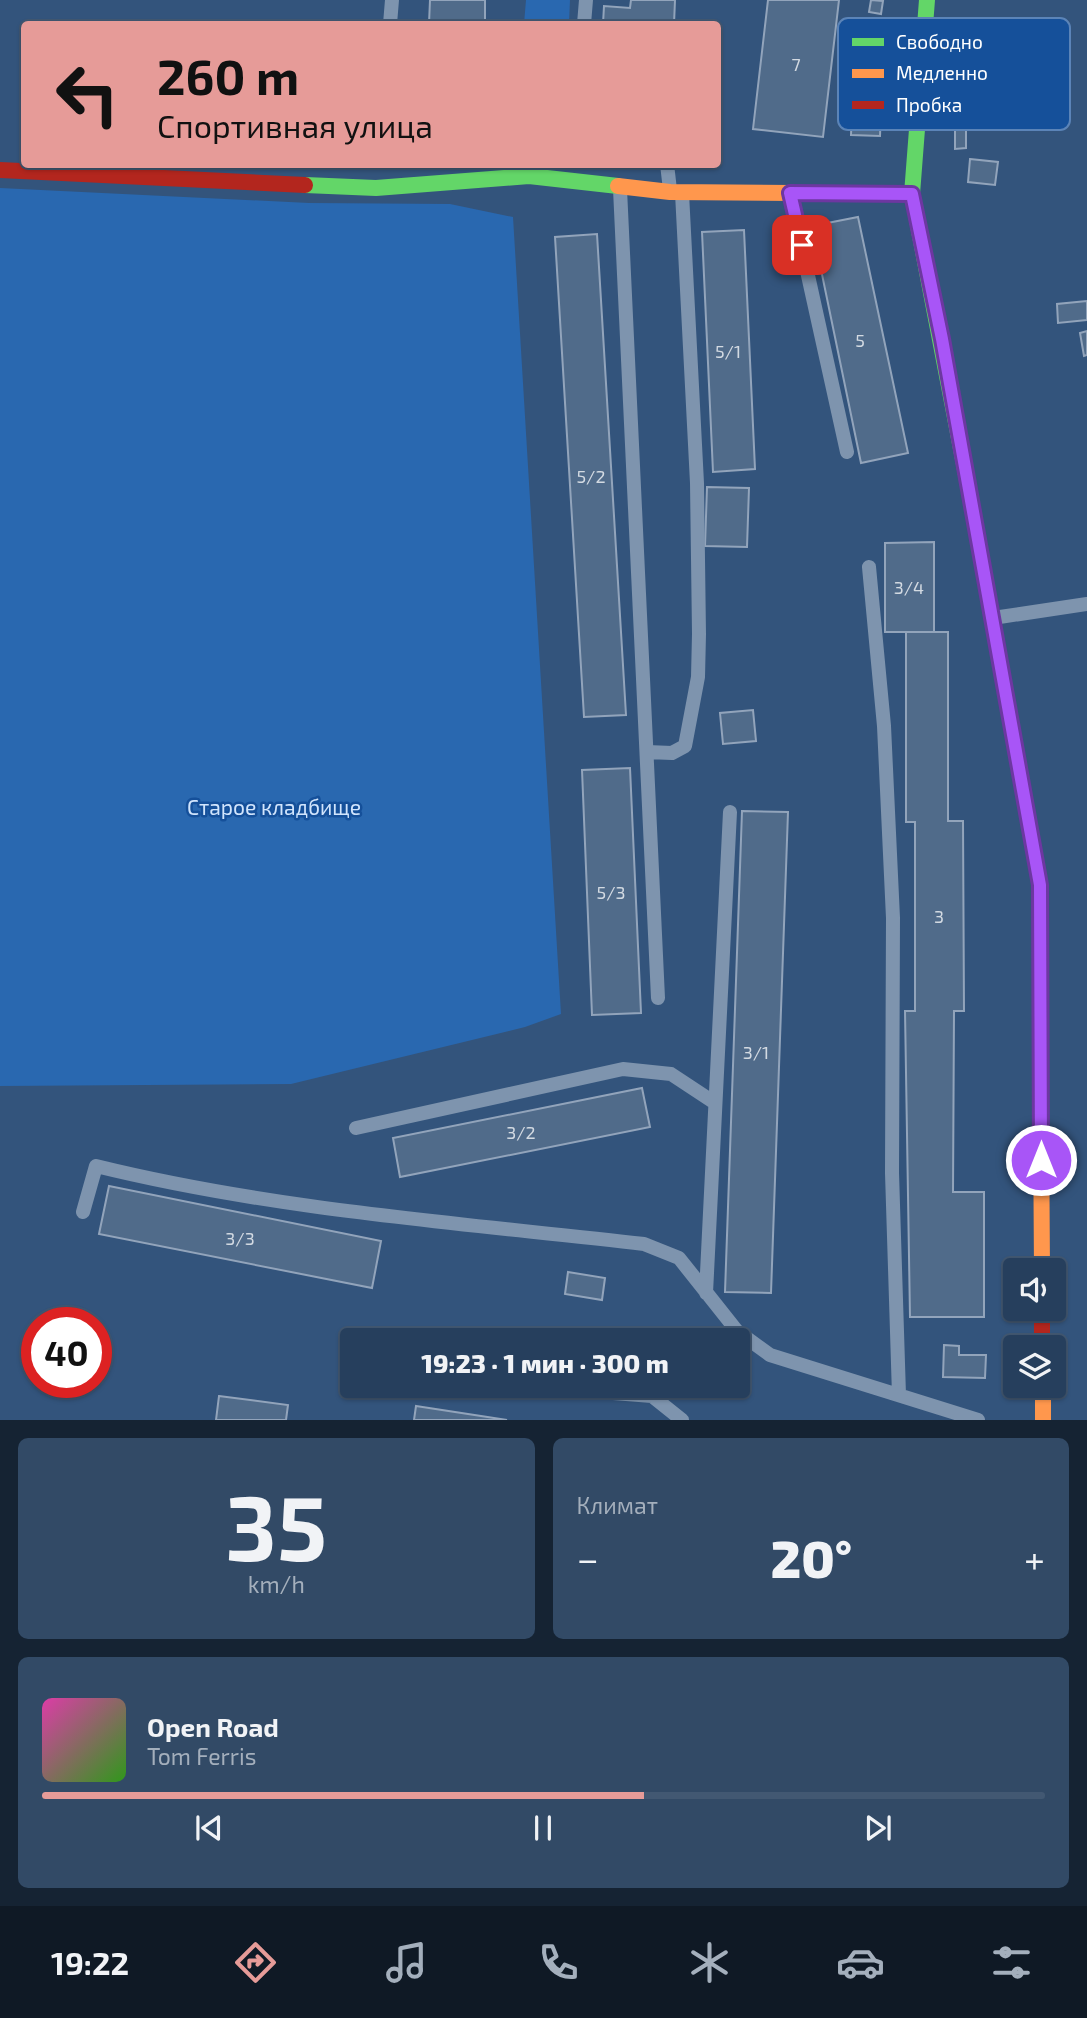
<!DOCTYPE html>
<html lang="ru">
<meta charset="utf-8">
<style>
:root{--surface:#263f5d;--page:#324a66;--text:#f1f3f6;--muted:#a4afbc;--line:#425872;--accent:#e69b98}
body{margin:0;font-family:"Exo 2",sans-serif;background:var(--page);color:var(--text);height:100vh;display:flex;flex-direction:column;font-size:26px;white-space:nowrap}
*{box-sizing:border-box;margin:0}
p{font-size:23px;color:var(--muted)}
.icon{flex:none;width:38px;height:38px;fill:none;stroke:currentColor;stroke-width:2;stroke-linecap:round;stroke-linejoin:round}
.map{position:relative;height:1420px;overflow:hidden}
.sheet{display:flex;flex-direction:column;gap:18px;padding:18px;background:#152333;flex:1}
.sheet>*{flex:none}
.hud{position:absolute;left:21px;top:21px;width:700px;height:147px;border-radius:7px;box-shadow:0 2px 5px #0004,0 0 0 2px var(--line);background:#e69b98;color:#111;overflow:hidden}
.tools{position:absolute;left:1003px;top:1258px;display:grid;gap:14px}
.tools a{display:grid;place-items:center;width:63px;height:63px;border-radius:7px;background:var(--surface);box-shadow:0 2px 5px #0004,0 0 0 2px var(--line);font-size:35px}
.speed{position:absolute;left:21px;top:1307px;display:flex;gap:14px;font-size:35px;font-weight:700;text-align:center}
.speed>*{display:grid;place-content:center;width:91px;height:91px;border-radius:50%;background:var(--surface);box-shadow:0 2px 5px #0004,0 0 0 2px var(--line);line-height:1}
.speed .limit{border:10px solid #d22;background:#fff;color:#111}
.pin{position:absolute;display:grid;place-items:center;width:60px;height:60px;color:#fff;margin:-30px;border-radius:14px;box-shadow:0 4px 10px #0006}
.me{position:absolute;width:77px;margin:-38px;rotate:0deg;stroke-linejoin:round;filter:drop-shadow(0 0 5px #0008)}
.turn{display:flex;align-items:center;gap:24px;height:147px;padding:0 21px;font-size:32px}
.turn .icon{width:91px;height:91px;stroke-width:2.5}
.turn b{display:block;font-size:49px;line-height:60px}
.big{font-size:52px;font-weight:800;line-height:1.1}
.sheet .tile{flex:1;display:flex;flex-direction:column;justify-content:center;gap:10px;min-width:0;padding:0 24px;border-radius:10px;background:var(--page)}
.sheet .dial{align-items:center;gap:0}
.dial b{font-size:91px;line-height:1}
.song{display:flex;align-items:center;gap:21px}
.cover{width:84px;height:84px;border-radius:10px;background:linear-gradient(135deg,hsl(320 70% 55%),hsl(110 70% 35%))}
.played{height:7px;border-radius:4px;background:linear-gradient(90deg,var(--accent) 60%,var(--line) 60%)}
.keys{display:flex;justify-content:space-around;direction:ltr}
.heat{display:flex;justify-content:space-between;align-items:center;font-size:38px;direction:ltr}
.sheet .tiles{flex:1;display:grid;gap:18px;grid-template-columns:1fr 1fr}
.tile:last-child{grid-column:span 2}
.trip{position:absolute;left:340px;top:1328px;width:410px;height:70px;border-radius:7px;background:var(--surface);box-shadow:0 2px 5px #0004,0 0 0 2px var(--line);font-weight:800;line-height:70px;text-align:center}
.tabs{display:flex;height:112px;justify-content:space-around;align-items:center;background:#0f1925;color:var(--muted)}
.tabs .icon{width:49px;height:49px}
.tabs .on{color:var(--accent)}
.tabs b{font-size:32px;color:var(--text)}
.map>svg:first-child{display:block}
.green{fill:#2968b0}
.building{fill:#506b8a;stroke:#92a4bb;stroke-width:2}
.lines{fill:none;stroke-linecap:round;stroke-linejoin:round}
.lane{stroke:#7e94ae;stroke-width:14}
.fast{stroke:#63d668;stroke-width:16}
.slow{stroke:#ff974d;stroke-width:16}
.jam{stroke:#b3261e;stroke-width:16}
.route-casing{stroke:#6d37a1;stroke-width:18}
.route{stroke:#a855f7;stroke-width:12}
.labels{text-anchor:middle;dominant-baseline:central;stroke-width:5;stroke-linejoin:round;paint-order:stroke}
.number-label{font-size:18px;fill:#d3dae2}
.park-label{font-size:21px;fill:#d1e5fd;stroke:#15509a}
.key{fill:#15509a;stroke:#5b84b8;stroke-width:2}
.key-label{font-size:19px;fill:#fff}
</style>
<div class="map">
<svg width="1087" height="1420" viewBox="0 0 1087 1420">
<rect width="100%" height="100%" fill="#33547c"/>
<!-- green -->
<path class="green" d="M526,0H570L569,24H524Z
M0,188L309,203L450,204L513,217L561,1014L525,1027L291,1084L0,1086Z"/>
<!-- building -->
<path class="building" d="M430,0H485V24H429Z
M631,0H675L674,24H603L604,6L630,8Z
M768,0H839L823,137L753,129Z
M871,0L883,1L881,14L869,12Z
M854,58L883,59L880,136L851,135Z
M955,115H966V148L955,149Z
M970,159L998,162L995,185L968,182Z
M858,217L908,453L861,463L812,226Z
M744,230L755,469L713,472L702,232Z
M597,234L626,715L584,717L555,237Z
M1087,301V320L1058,323L1057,304Z
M1087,331V355L1084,356L1080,333Z
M707,487L749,488L747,547L705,546Z
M934,542V632H885V543Z
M906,632H948V821H963L964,1011H954L953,1192H984V1317H910L905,1011H915V822H906Z
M753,710L756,741L723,744L720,713Z
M630,768L641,1013L592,1015L582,770Z
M742,811L788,812L771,1293L725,1292Z
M642,1088L650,1127L400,1177L393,1138Z
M109,1186L381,1241L372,1288L99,1234Z
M568,1272L605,1278L602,1300L565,1294Z
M944,1345L959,1346V1355H986L985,1378L943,1377Z
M219,1396L288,1405L286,1420H216Z
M416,1406L507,1420H414Z"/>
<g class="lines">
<!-- lane -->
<path class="lane" d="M390,24L392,0
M584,24L586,0
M667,164L670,190
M620,189L658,998
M790,194L847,452
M869,567L884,726L893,918L892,1173L899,1395
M993,618L1087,604
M647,752L672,753L685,746L698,677L699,634L697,483L682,193
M356,1128L623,1069L671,1074L715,1103
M83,1212L96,1166C275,1210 461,1223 644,1244L679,1258L737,1331L770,1355L978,1420
M706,1293L730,812
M523,1386L652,1396L682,1420"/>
<!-- fast -->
<path class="fast" d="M927,0L912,194L973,511
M305,185L376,188L529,176L618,186"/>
<!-- slow -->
<path class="slow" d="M618,186L670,192L912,194
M1040,965L1042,1270
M1043,1386V1420"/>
<!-- jam -->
<path class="jam" d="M0,170L305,185
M973,511L1040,885V965
M1042,1309V1348"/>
</g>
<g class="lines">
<!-- route casing -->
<g class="route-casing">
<path id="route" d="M802,245L790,193L912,194L942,339L1040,885L1041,1160"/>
</g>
<!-- route -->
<use href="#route" class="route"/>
</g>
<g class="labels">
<!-- number labels -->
<g class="number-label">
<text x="796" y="64">7</text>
<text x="860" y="340">5</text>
<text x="728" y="351">5/1</text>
<text x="591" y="476">5/2</text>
<text x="909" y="587">3/4</text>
<text x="611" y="892">5/3</text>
<text x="939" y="916">3</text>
<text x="756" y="1052">3/1</text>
<text x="521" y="1132">3/2</text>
<text x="240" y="1238">3/3</text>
</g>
<!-- park labels -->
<g class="park-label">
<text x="274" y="806">Старое кладбище</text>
</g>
</g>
<!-- legend -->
<rect x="838" y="18" width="232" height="112" rx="10" class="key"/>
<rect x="852" y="38" width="32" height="8" fill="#63d668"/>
<rect x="852" y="69" width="32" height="9" fill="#ff974d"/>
<rect x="852" y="101" width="32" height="8" fill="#b3261e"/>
<g class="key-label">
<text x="896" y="49">Свободно</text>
<text x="896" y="80">Медленно</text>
<text x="896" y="112">Пробка</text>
</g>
</svg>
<div class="tools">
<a><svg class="icon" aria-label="sound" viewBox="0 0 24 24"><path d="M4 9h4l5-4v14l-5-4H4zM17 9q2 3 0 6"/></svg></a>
<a><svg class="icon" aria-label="layers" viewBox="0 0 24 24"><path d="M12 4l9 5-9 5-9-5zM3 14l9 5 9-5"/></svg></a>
</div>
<div class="speed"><div class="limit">40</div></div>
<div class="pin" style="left:802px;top:245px;background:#d93025"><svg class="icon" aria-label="arrive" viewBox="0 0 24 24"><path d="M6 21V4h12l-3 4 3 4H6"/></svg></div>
<svg class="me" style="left:1041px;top:1160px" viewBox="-20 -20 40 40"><circle r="17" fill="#a855f7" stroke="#fff" stroke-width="3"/><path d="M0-11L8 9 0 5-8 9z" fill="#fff"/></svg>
<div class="trip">19:23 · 1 мин · 300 m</div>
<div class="hud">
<div class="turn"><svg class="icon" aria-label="left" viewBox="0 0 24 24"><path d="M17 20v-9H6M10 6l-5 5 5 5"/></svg><div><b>260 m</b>Спортивная улица</div></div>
</div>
</div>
<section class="sheet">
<div class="tiles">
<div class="tile dial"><b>35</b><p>km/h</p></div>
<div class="tile"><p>Климат</p>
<div class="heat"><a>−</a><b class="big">20°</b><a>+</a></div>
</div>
<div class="tile">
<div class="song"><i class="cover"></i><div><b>Open Road</b><p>Tom Ferris</p></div></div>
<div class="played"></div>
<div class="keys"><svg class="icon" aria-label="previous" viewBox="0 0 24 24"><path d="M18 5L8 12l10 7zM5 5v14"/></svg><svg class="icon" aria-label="pause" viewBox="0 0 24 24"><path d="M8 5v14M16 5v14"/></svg><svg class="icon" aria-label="next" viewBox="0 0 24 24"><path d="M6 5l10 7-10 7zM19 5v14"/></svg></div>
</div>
</div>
</section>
<nav class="tabs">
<b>19:22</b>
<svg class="icon on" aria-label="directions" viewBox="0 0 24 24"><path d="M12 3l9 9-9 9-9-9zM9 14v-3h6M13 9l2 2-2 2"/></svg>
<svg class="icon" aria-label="music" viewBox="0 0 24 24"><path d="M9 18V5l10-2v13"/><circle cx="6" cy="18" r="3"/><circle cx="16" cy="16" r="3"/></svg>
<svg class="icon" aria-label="phone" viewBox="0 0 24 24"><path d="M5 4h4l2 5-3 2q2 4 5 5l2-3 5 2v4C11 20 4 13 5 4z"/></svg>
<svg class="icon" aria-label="climate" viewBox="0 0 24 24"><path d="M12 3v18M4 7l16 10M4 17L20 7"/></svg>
<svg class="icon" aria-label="car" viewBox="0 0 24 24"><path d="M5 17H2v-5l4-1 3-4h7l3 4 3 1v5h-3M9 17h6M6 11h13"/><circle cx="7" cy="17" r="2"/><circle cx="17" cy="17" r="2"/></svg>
<svg class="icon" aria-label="filters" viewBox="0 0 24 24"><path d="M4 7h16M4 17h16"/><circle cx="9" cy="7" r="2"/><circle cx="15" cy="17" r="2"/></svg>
</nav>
